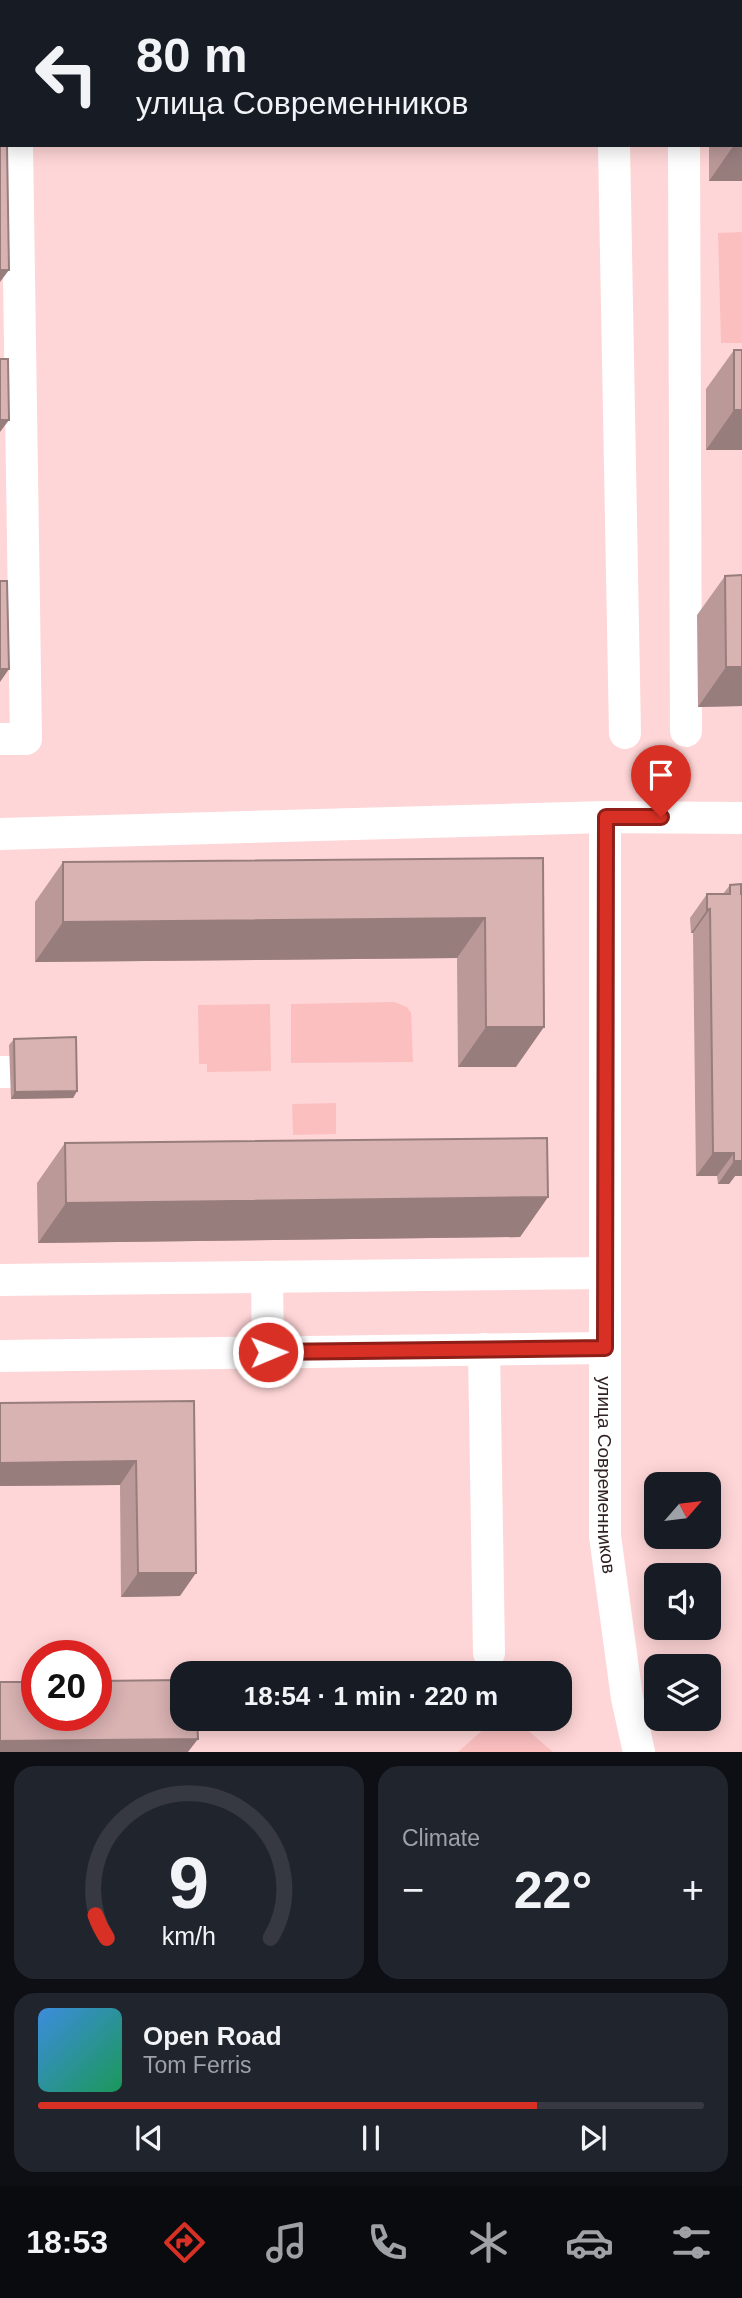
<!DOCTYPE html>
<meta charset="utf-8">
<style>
:root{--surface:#171b24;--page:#20242c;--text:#f1f3f6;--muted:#9ea1a6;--line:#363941;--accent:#d93025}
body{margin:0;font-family:Arial,sans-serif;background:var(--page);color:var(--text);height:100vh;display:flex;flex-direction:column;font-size:26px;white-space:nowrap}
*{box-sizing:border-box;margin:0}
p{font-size:23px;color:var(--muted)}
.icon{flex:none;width:38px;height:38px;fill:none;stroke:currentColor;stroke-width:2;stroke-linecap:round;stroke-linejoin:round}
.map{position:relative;height:1752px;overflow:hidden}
.drawer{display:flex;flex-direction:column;gap:14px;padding:14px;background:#0d0f14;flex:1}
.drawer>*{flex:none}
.hud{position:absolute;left:0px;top:0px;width:742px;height:147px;box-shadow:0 4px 18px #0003;background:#171b24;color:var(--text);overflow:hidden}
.needle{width:46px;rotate:62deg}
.tools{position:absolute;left:644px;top:1472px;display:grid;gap:14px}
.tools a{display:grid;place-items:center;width:77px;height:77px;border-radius:14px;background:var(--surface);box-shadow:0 4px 18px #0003;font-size:35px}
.speed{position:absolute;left:21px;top:1640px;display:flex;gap:14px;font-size:35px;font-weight:700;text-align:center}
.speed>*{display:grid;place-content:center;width:91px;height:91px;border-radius:50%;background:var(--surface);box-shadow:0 4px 18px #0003;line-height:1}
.speed .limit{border:10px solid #d22;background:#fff;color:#111}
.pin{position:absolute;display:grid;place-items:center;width:60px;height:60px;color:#fff;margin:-72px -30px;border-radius:50% 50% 50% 0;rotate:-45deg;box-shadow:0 0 7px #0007}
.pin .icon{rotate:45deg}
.me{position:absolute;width:77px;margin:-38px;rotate:89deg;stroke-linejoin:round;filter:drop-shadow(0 0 5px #0008)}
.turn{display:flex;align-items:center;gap:24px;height:147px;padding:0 21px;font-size:32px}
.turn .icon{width:91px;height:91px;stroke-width:2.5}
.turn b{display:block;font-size:49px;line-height:60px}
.big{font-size:52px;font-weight:700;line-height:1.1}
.drawer .widget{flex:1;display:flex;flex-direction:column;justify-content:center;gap:10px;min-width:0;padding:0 24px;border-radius:21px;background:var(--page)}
.drawer .dial{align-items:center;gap:0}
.dial svg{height:182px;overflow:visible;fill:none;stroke:var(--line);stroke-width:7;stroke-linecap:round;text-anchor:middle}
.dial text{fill:var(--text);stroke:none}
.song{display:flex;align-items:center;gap:21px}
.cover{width:84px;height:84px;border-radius:10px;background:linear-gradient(135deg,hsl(210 70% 55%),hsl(150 70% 35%))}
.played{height:7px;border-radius:4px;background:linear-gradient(90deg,var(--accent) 75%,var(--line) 75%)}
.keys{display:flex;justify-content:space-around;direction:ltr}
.heat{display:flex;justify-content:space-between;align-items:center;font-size:38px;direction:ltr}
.drawer .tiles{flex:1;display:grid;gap:14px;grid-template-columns:1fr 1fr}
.widget:last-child{grid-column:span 2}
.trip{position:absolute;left:170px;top:1661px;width:402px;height:70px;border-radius:21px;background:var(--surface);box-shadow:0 4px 18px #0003;font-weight:700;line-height:70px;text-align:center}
.tab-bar{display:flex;height:112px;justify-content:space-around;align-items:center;background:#090b0e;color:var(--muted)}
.tab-bar .icon{width:49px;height:49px}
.tab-bar .on{color:var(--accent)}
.tab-bar b{font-size:32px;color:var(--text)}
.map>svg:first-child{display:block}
.green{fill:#fbbfc0}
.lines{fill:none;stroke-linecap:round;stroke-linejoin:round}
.minor{stroke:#fff;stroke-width:32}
.wall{fill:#b99}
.shaded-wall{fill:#987d7d}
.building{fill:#d9b2b2;stroke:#987d7d;stroke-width:2}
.route-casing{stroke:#8d1f18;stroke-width:18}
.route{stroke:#d93025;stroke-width:12}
.labels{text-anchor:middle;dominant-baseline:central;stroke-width:5;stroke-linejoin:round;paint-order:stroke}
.street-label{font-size:19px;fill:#302122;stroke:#ffd6d7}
</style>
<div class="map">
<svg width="742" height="1752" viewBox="0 0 742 1752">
<rect width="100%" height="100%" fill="#ffd6d7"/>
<!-- green -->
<path class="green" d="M742,232V343H721L718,233Z
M394,1002L407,1007L411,1013L413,1062L291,1063V1004Z
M270,1004L271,1071L207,1072V1064H199L198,1005Z
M336,1103V1134L293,1135L292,1104Z
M495,1719H515L553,1752H458Z"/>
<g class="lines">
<!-- minor -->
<g class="minor">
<path d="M560,0V2"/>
<path d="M611,0V2"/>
<path d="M684,0V2"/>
<path d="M0,4H2"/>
<path d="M740,5H742"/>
<path d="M0,67H2"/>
<path d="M740,81H742"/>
<path d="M614,145L625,733"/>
<path d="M684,145L686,731"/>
<path d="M0,739H26L17,145"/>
<path id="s1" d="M605,817V1536L627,1698L639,1752"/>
<path d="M0,834L605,817L742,818"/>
<path d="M0,1072H10"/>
<path d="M267,1277L268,1352"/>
<path d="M0,1280L605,1273"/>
<path d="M484,1349L489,1653"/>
<path d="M0,1356L605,1348"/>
</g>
</g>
<!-- wall -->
<path class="wall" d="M742,84V181H709V145H740Z
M734,350L742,450H706V389Z
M742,575V706L698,707L697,615L725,576Z
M543,858L516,1067H458L457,958L35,962V902L63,862Z
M730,885L742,894V1176H735L729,1184H718L717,1176H696L693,933H691L690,918L707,894H723Z
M14,1039L77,1091L73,1098L11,1099L9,1045Z
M65,1143L548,1197L520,1237L38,1243L37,1183Z
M194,1401L180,1596L121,1597L120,1485L0,1486Z"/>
<!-- shaded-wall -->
<path class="shaded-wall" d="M740,141H742V181H709L734,145H740Z
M0,270H9L0,282Z
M734,410H742V450H706Z
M0,420H9L0,432Z
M726,667H742V706L698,707Z
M0,669H9L0,682Z
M710,909L693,933H691L707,910Z
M485,918L457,958L35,962L63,922Z
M486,1027H544L516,1067H458Z
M77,1091L73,1098L11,1099L15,1092Z
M713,1153H734L717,1176H696Z
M742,1158V1176H735L729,1184H718L734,1161Z
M548,1197L520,1237L38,1243L66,1203Z
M136,1461L120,1485L0,1486V1463Z
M138,1573H196L180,1596L121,1597Z
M198,1739L188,1752H0V1741Z"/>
<!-- building -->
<path class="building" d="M740,84H742V141H740Z
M0,99H2V145H7L9,270H0Z
M734,350H742V410H734Z
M0,359H8L9,420H0Z
M742,575V667H726L725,576Z
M0,581H7L9,669H0Z
M543,858L544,1027H486L485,918L63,922V862Z
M741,884V894H742V1161H734V1153H713L710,909L707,910V894H730V885Z
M76,1037L77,1091L15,1092L14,1039Z
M547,1138L548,1197L66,1203L65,1143Z
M194,1401L196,1573H138L136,1461L0,1463V1403Z
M182,1680V1718H197L198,1739L0,1741V1682H37V1715H96V1681Z"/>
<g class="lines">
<!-- route casing -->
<g class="route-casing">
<path id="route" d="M268,1352L605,1348L606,817H661"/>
</g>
<!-- route -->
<use href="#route" class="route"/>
</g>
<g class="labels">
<!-- street labels -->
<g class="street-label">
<text stroke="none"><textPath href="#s1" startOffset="658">улица Современников</textPath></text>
</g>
</g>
</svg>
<div class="tools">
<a><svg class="needle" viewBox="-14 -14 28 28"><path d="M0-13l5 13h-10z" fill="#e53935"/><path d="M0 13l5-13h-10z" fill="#9ea1a6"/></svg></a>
<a><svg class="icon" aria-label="sound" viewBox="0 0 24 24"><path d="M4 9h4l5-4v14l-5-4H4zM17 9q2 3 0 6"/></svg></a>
<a><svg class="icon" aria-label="layers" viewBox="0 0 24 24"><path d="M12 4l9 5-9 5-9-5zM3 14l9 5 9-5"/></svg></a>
</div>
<div class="speed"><div class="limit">20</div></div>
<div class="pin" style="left:661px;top:817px;background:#d93025"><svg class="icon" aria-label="arrive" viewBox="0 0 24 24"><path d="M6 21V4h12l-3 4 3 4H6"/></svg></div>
<svg class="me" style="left:268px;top:1352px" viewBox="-20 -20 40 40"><circle r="17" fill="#d93025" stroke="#fff" stroke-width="3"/><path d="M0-11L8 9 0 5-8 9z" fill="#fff"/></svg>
<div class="trip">18:54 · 1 min · 220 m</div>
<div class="hud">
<div class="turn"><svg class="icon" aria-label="left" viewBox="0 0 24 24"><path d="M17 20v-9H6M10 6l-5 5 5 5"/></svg><div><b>80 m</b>улица Современников</div></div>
</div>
</div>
<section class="drawer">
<div class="tiles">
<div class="widget dial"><svg viewBox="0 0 100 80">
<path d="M14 69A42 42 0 1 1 86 69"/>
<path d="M14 69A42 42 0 0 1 9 59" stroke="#d93025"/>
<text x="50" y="56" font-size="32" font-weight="700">9</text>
<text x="50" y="72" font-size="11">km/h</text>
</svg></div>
<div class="widget"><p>Climate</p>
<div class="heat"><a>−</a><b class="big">22°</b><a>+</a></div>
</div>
<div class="widget">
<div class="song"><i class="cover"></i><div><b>Open Road</b><p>Tom Ferris</p></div></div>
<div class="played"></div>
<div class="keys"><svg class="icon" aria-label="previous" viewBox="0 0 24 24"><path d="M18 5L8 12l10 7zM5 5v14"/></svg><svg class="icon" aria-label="pause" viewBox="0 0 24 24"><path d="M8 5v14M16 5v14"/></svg><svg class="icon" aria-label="next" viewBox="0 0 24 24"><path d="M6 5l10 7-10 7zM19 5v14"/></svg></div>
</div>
</div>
</section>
<nav class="tab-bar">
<b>18:53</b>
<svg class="icon on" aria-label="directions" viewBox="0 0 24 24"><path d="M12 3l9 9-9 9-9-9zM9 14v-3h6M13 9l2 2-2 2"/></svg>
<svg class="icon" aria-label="music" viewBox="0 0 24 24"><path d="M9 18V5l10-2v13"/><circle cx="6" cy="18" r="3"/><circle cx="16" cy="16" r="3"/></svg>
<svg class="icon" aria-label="phone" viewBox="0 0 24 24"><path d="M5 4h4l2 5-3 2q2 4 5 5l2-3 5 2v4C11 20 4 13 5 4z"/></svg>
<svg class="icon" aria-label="climate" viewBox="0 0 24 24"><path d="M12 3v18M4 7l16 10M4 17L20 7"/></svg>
<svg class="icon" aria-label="car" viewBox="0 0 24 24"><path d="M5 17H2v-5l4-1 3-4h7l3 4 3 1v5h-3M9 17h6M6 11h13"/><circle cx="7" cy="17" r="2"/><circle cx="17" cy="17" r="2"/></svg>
<svg class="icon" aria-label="filters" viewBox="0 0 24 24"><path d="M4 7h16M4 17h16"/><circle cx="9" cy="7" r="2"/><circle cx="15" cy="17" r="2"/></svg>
</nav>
